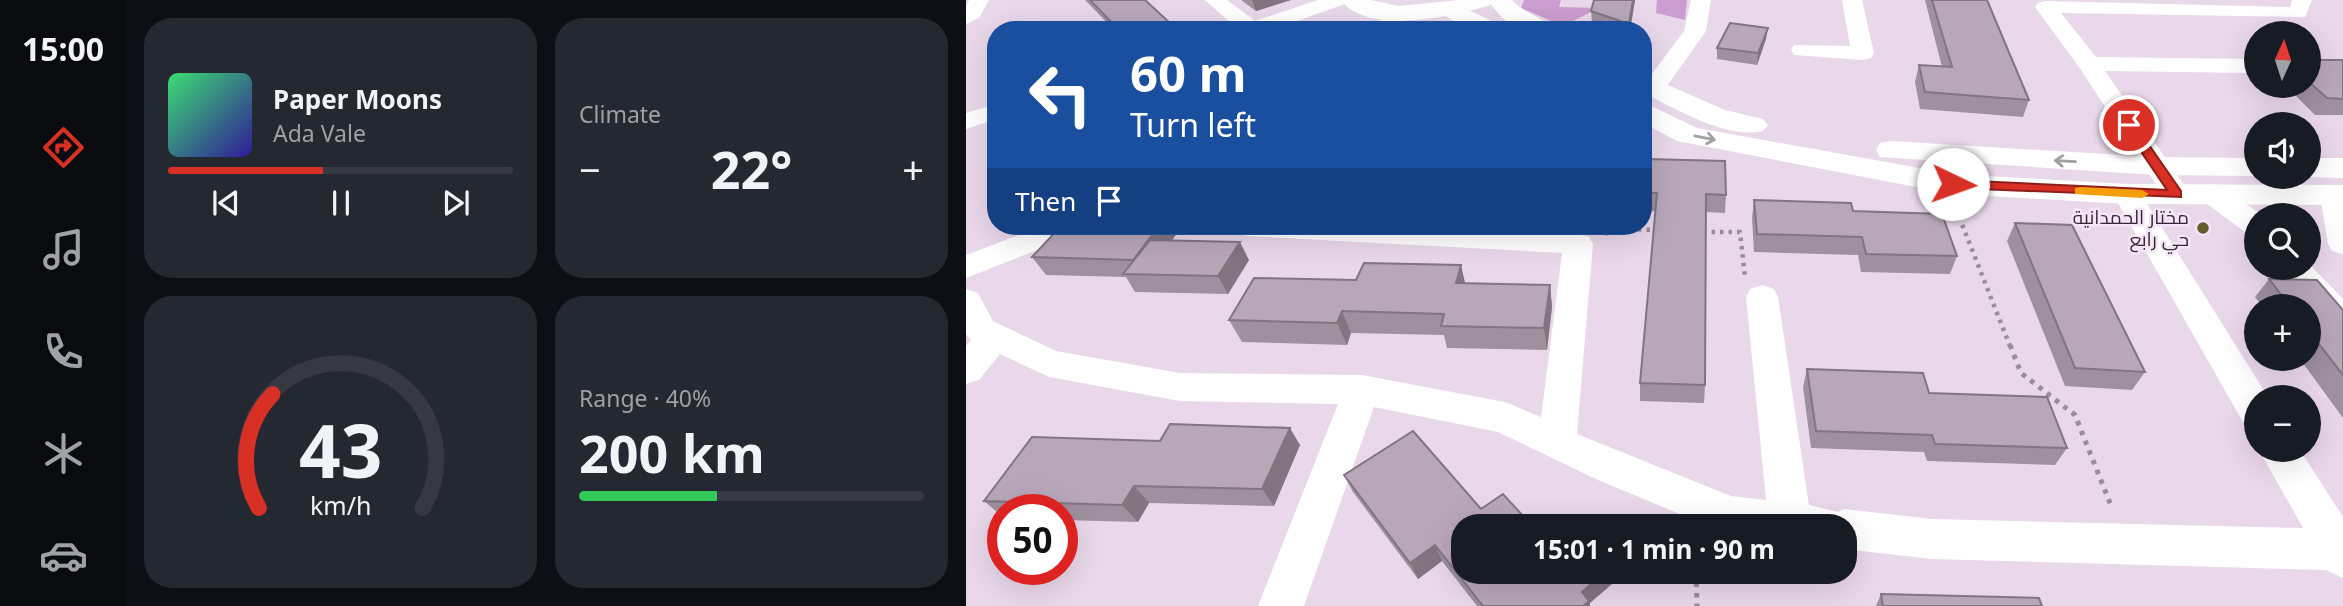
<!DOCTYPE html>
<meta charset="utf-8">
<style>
:root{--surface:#171b24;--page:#242831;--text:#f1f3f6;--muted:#9ea1a6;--line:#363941;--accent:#d93025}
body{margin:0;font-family:"Noto Sans",Cairo,sans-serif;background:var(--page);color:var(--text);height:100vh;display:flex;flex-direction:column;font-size:26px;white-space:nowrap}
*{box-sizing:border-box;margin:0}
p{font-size:23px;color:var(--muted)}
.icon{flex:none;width:38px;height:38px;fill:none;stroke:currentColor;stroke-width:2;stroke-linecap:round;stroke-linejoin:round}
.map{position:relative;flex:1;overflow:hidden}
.details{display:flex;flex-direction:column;gap:18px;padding:18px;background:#0d0f14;width:840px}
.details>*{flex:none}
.hud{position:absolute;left:21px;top:21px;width:665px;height:214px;border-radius:28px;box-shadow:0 7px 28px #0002;background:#1a4fa0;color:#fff;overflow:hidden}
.needle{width:46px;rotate:3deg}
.tools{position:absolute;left:1278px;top:21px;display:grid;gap:14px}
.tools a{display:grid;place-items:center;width:77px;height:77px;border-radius:50%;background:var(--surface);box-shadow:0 7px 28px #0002;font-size:35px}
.speed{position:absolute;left:21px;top:494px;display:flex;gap:14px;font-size:35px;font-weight:700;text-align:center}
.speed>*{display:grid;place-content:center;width:91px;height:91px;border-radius:50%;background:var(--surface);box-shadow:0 7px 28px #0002;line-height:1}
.speed .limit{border:10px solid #d22;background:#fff;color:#111}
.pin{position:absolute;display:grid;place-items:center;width:60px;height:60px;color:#fff;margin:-30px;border:4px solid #fff;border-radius:50%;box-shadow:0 2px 7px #0007}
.me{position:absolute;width:77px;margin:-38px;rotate:93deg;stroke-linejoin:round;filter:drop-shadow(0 0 5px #0008)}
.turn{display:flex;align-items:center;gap:24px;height:147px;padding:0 28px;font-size:32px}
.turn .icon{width:91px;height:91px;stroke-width:2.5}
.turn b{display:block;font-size:49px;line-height:60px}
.then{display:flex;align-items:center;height:66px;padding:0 28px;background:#0003;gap:14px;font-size:26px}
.big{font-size:52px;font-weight:700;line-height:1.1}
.details .widget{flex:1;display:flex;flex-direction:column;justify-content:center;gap:10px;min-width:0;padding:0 24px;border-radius:28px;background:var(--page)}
.details .dial{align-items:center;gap:0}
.dial svg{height:182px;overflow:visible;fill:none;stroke:var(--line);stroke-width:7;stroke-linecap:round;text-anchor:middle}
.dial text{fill:var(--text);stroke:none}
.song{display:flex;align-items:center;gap:21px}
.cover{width:84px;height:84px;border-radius:10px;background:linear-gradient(135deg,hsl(140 70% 55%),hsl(250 70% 35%))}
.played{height:7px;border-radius:4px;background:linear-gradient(90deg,var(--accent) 45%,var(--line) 45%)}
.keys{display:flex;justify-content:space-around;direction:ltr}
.heat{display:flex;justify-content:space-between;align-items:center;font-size:38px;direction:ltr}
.charge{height:10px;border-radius:5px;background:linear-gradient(90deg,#34c759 40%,var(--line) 0)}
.details .tiles{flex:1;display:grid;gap:18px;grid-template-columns:repeat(2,1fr)}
.trip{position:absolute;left:485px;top:514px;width:406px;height:70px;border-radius:28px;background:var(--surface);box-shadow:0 7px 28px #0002;font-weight:700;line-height:70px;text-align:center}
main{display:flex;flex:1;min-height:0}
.dock{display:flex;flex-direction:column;width:126px;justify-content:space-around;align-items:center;background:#090b0e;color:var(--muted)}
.dock .icon{width:49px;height:49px}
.dock .active{color:var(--accent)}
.dock b{font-size:32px;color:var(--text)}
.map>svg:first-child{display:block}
.green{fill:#cc9dd0}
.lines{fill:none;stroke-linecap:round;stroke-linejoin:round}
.path-far1{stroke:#998d9a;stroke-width:4.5;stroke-dasharray:3.5 5;stroke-linecap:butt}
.path{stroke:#998d9a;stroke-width:5;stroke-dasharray:4.5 6;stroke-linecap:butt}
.minor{fill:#fff;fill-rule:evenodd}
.tertiary{fill:#fff;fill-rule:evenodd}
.secondary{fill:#fff;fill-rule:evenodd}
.wall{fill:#9e909f}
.shaded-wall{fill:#817582}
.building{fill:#b8a7b9;stroke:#817582;stroke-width:2}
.oneway{stroke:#a29fa2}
.route{fill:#d93025;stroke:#8d1f18;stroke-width:2}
.slow{fill:#f59e0b}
.poi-dot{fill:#645d2a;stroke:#f6e5f8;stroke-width:2.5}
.labels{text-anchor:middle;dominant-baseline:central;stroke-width:5;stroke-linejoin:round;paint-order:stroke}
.poi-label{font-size:19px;fill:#312a31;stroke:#f6e5f8;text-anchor:end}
</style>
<main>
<nav class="dock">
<b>15:00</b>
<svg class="icon active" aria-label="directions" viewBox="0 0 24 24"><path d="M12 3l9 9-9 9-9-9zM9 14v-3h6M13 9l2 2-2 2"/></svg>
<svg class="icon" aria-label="music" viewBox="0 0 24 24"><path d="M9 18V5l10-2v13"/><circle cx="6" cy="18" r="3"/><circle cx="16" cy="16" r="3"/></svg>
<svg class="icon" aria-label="phone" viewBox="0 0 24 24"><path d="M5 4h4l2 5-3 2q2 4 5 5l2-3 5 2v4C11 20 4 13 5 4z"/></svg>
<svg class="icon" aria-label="climate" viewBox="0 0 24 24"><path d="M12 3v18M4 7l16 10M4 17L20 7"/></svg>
<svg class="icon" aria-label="car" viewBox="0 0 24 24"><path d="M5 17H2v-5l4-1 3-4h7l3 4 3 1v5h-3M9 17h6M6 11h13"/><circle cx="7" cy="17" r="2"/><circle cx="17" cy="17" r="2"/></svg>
</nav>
<section class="details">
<div class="tiles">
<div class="widget">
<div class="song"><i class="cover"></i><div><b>Paper Moons</b><p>Ada Vale</p></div></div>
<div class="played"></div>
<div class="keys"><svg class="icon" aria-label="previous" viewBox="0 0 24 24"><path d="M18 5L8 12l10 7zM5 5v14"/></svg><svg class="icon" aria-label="pause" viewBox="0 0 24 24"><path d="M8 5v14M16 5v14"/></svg><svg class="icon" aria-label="next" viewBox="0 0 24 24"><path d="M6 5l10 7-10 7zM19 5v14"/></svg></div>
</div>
<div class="widget"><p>Climate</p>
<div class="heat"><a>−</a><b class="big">22°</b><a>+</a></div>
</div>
<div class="widget dial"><svg viewBox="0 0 100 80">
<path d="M14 69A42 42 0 1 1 86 69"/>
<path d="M14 69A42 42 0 0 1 20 19" stroke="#d93025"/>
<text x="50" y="56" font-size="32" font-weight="700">43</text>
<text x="50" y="72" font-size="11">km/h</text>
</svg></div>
<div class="widget"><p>Range · 40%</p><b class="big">200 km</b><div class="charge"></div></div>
</div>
</section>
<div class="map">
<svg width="1377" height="606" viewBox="0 0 1377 606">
<rect width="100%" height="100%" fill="#e9d8ea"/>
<!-- green -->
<path class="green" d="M558,0H595L593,7L633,8L597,26L555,8Z
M691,0H721L719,20L690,13Z"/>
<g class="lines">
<!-- path-far1 -->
<path class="path-far1" d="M990,209L1044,346
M737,232H774L779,277
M639,234L652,229L693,230"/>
<!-- path -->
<path class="path" d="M1044,345L1055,373L1109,415L1146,508
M730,572L731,606"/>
<!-- minor -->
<path class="minor" d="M3,0H23L13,18L0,24V6Z
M239,0H261L289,21L352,0H382L379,4L305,30H273Z
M725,0H745L740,31L696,93H680L677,86L718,31Z
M876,0H896L908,53L905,58L897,60L828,55L825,50L828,45L884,46Z
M1326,0H1346L1339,17L1095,13L1130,57L1290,59V73L1139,71L1225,195L1221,201L1211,204L1201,201L1113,67L1069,7L1072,3L1079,1L1324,7Z
M434,7L441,9L444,13L428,30H404L427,9Z
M30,104V119L0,129V113Z
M1161,185L1171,188L1175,194L1302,397H1290V426L1277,422L1147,194L1151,188Z
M1247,186L1257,189L1296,215H1290V234L1279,232L1237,201L1233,195L1237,189Z
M1368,186L1377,189V254L1366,251L1362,244L1354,195L1358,189Z
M76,226H118L114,233L0,278V255Z
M266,226H456L612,234L623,237L627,244L611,434L765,496L800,500L780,297L784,289L796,285L808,289L812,297L843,505L872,512L878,509L966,519L1337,528L1293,450H1334L1377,517V578L1360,570L966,559L878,549V527H745L632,480L532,432L408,407L338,606H292L372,404L214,401L83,377L34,354L13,380L0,384V346L5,340L0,334V289L12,293L27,321L90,351L214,373L396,375L539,402L575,417L596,253L281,236L270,233Z
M1342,263L1377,299V332L1365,329L1313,268H1342Z"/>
<!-- tertiary -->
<path class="tertiary" d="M375,0H405L433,6L493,0H528L524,5C490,16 400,36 375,0Z"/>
<!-- secondary -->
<path class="secondary" d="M522,0H546C557,13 577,16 586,30C553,30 542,29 522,0Z
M486,2L534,25L537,30C515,30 488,29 474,9L478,4Z
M677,74L759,110L797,119L802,125L797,131C761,140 709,108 677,93Z
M677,102L731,128L987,174L1161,184L1377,185V205L1161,204L987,194L711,141L677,123Z
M925,141L1190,157L1290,158V176L1190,175L914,157L910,150L914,143Z
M1342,158H1377V178L1339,177H1342Z"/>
</g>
<!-- wall -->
<path class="wall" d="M119,0H179L204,23L207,30H148Z
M275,0H325L290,11Z
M669,0L664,30H648L626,22L625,11Z
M959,0H1021L1063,100L1057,117L954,109L949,82L953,65L976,67Z
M800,39L791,65L751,59V48Z
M1342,46L1352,60H1377V115H1349L1320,86H1342Z
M677,151L681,167L760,195L759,213L740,212L739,385L738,403L674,401V383L689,211H679V198H677Z
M788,200L887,211L991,256L984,274L895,272L892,255L788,252L786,218Z
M1049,223L1179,372L1166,390L1099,386L1041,241Z
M95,226H208L212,232L206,240L283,260L262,294L169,292L160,277L80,275L66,257Z
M1303,279L1377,310V418L1334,359H1342V306H1296L1289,297Z
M499,283L584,285L586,307L581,350L481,348L478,335L385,333L381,345L276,342L263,320Z
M841,369L963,393L1101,448L1089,465L961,461L958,452L845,448L837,387Z
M334,445L308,506L183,503L172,522L96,520V509H37V517L18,501Z
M378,475L515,509L624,603V606H511L476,561L452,579L387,492Z
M915,594L1076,606H910Z"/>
<!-- shaded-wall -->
<path class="shaded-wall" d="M286,0H325L290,11Z
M667,0H669L664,30H663Z
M204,23L207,30H182Z
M802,28L800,39L791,65L792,53Z
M193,226H208L212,232L181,274H176L167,260Z
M274,242L283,260L262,294L252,276Z
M495,265L500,287L490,283Z
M584,285L586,307L581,350L578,328Z
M376,311L385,333L381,345L371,323Z
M324,428L334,445L308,506L296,489Z
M168,486L183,503L172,522L156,505Z
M469,545L476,561L452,579L444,563Z
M639,572H660L624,603V606H617L616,592Z"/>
<!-- building -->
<path class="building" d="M124,0H179L204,23L182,30H153Z
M628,0H667L663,24L625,11Z
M966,0H1021L1063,100L959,92L953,65L986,67Z
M764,23L802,28L792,53L751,48Z
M1346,42L1350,45L1352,60H1377V99L1361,98L1342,81V46Z
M677,151H680L679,180H677Z
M681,159L759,161L760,195L740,194L739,385L674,383L691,193H679Z
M788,200L885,203L887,211L976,214L991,256L900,254L896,237L791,234Z
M1049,223L1106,225L1179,372L1109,368Z
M95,226H193L167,260L66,257Z
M184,240L274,242L252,276L157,274Z
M398,263L495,265L490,283L584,285L578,328L475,326L478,314L376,311L371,323L263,320L288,278L390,280Z
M1303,279L1351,280L1377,310V375L1342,330V306H1324Z
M841,369L957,373L963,393L1081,397L1101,448L969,444L966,435L850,431Z
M204,424L324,428L296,489L168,486L156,505L18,501L66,437L194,441Z
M447,431L515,509L537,494L567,527H497V572H639L616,592L623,601L617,606H517L469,545L444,563L378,475Z
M915,594L1073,598L1076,606H917Z"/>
<!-- one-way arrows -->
<defs><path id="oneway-shaft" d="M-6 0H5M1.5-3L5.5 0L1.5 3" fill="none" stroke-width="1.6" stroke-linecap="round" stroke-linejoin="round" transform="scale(1.75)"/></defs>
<g class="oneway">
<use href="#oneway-shaft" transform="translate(739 138) rotate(11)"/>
<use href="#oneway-shaft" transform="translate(1099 161) rotate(-177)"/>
</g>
<!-- route -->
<path class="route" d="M1163,121L1167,122L1215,191V197L987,188L980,184L987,180L1201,190L1157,125Z"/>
<!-- slow -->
<path class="slow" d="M1114,187L1176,190L1183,194L1176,198L1109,194V188Z"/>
<!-- markers -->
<circle class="poi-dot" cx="1237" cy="228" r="7"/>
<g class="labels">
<!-- poi labels -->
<g class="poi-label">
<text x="1223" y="217">مختار الحمدانية<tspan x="1223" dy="22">حي رابع</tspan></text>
</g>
</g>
</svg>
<div class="tools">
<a><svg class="needle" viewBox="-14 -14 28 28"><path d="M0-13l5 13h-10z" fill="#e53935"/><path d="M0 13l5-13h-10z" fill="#9ea1a6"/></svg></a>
<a><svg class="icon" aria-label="sound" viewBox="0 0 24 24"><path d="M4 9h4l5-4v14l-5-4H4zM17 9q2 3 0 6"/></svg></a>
<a><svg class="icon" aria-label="search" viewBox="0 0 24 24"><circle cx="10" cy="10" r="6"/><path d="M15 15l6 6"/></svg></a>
<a>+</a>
<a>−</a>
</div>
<div class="speed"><div class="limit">50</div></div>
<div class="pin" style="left:1163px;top:125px;background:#d93025"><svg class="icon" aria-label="arrive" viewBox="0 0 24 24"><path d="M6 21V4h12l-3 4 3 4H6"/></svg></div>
<svg class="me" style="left:987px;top:184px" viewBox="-20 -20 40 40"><circle r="19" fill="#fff"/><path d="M0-13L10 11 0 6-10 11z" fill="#d93025"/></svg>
<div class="trip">15:01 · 1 min · 90 m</div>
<div class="hud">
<div class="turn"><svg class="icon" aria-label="left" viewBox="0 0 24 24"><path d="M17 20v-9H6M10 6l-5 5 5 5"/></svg><div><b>60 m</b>Turn left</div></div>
<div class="then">Then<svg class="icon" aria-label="arrive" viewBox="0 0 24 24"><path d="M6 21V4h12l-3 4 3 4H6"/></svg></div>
</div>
</div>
</main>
